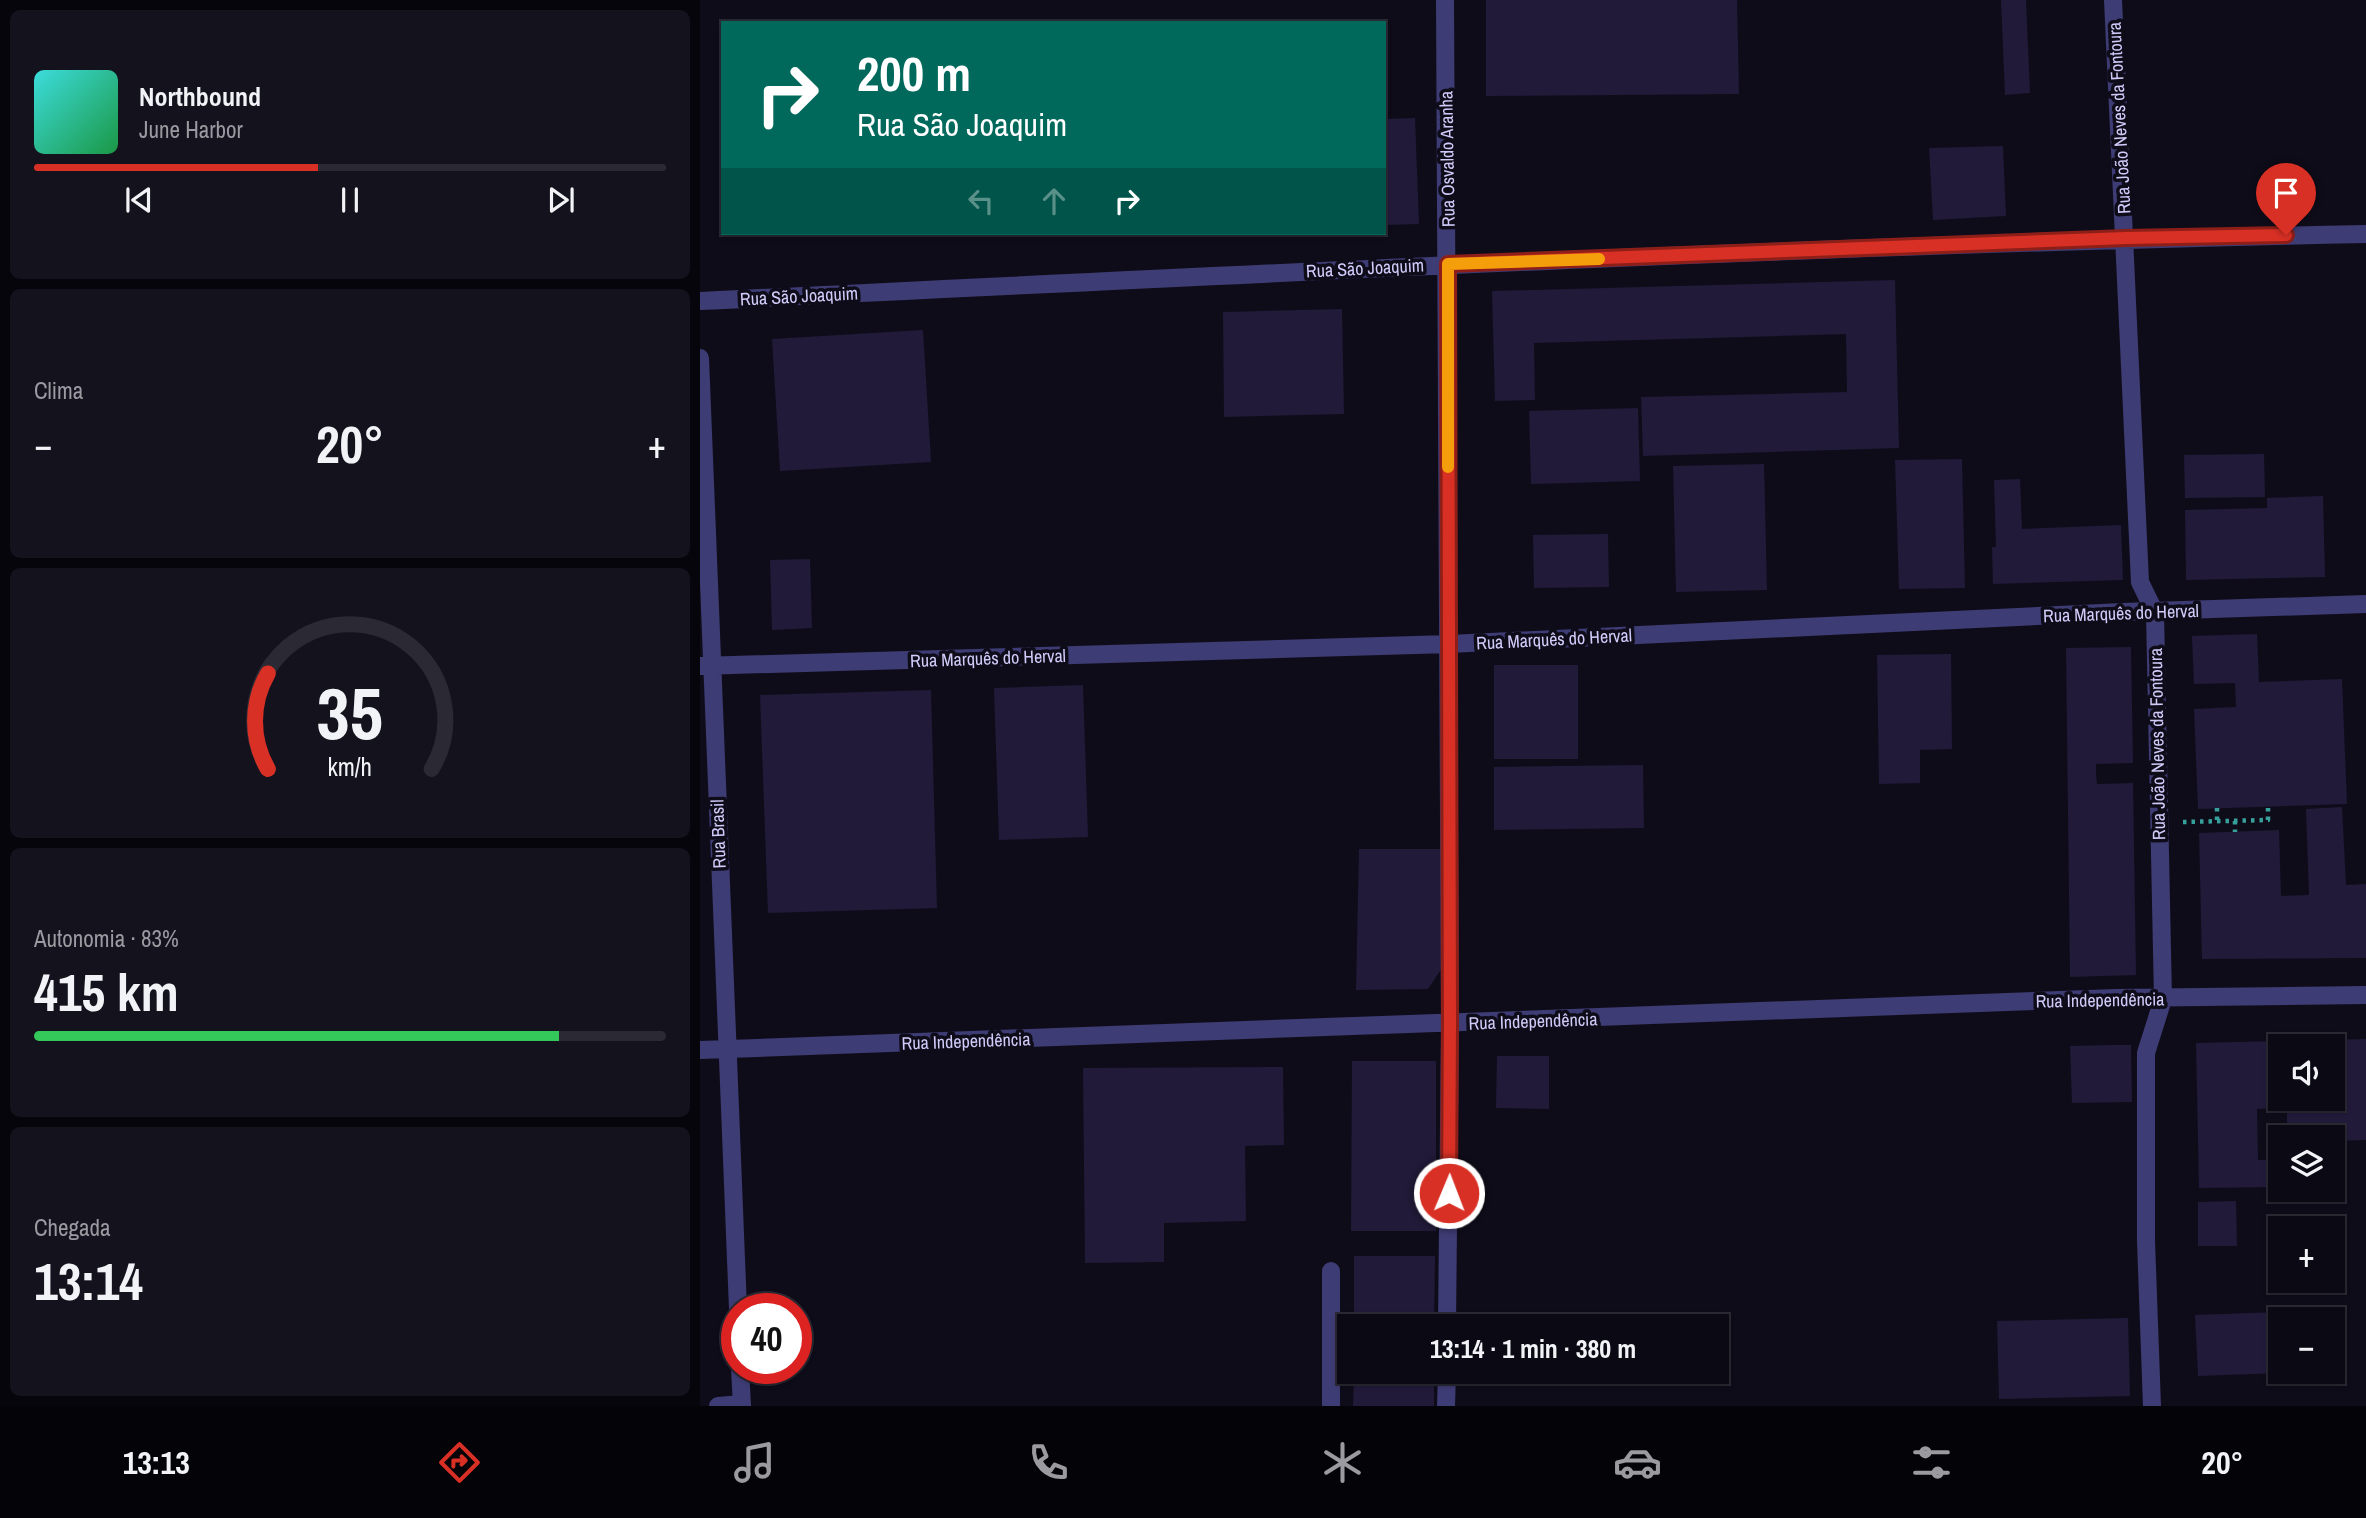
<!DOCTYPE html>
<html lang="pt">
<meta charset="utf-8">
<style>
:root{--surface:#0b0914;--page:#14121d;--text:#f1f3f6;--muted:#9a9aa0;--line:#2b2a34;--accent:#d93025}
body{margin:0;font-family:"Archivo Narrow",sans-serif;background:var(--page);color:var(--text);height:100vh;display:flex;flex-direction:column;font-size:26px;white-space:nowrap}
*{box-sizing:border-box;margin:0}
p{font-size:23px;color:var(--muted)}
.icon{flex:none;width:38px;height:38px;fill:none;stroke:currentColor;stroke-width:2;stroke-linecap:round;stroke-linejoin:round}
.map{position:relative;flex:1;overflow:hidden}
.drawer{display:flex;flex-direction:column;gap:10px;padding:10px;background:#06050b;width:700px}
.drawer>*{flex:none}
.banner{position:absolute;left:21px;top:21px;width:665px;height:214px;border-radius:0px;box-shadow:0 2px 5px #0004,0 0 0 2px var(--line);background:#00695c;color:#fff;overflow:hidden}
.controls{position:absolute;left:1568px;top:1034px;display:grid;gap:14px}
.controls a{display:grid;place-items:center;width:77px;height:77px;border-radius:0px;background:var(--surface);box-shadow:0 2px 5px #0004,0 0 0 2px var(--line);font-size:35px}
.speed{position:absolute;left:21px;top:1293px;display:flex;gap:14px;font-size:35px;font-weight:700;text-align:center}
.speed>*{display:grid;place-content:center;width:91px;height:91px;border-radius:50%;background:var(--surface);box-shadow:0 2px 5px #0004,0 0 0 2px var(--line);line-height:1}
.speed .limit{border:10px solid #d22;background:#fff;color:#111}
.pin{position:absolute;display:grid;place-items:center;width:60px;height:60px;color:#fff;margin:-72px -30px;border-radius:50% 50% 50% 0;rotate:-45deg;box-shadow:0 0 7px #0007}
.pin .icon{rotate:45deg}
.me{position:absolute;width:77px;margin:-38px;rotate:1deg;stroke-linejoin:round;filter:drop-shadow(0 0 5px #0008)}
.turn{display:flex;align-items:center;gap:24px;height:147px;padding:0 21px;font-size:32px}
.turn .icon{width:91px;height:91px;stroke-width:2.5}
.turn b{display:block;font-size:49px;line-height:60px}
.lanes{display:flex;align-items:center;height:66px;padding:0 21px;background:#0003;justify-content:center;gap:35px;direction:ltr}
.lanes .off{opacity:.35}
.big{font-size:52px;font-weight:800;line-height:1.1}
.drawer .widget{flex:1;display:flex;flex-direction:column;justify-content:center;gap:10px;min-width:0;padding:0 24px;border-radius:10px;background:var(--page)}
.drawer .dial{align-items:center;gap:0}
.dial svg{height:182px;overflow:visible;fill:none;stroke:var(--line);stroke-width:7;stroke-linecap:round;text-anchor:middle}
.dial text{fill:var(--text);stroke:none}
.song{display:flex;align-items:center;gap:21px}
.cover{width:84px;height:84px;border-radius:10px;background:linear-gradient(135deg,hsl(180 70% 55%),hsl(140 70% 35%))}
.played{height:7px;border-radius:4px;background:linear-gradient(90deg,var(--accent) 45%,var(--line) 45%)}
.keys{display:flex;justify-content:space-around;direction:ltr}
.heat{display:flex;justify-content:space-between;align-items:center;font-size:38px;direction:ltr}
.charge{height:10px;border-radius:5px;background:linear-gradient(90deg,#34c759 83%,var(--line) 0)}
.trip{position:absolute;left:637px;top:1314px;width:392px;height:70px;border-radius:0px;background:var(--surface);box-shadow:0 2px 5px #0004,0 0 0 2px var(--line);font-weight:800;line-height:70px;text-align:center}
.tabs{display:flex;height:112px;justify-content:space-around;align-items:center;background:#040408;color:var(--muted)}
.tabs .icon{width:49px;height:49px}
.tabs .on{color:var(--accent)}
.tabs b{font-size:32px;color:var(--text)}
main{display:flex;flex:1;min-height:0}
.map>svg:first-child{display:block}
.building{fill:#211a39;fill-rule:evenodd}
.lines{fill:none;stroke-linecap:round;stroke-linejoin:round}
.path{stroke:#38a09a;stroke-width:4.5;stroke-dasharray:3.5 5;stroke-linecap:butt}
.minor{stroke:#3e3c74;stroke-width:18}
.route-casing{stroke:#8d1f18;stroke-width:18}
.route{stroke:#d93025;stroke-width:12}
.slow{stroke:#f59e0b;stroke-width:12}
.labels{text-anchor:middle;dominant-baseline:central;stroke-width:7;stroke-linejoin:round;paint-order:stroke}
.street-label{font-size:18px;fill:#d0cbf9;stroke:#0f0c1a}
</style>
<main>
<section class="drawer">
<div class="widget">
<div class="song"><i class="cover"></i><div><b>Northbound</b><p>June Harbor</p></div></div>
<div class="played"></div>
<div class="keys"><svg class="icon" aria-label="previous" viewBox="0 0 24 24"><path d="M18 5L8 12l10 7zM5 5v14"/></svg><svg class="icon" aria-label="pause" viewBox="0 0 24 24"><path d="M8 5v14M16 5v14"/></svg><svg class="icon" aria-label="next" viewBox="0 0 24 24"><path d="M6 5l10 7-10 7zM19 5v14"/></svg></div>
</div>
<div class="widget"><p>Clima</p>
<div class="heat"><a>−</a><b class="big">20°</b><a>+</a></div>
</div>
<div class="widget dial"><svg viewBox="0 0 100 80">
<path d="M14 69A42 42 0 1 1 86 69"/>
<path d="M14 69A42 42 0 0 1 14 27" stroke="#d93025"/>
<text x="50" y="56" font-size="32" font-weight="700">35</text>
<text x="50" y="72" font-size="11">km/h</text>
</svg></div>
<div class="widget"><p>Autonomia · 83%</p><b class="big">415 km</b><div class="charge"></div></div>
<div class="widget"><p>Chegada</p><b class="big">13:14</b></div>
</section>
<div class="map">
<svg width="1666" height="1406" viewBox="0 0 1666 1406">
<rect width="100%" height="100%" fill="#0f0c1a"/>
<!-- building -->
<path class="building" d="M786,0H1037L1039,94L786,96Z
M1301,0H1326L1330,93L1305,95Z
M715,118L719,224L684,225V119Z
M1303,146L1306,216L1233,220L1229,148Z
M1195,280L1199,448L943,456L941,397L1147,392L1146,334L834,343L835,400L795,401L792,291Z
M642,309L644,414L524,417L523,312Z
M223,330L231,462L80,471L72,339Z
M938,408L940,481L831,484L829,411Z
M1564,454L1565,497L1485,498L1484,455Z
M1262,459L1265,588L1199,589L1195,460Z
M1064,464L1067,590L976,592L973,466Z
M1320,479L1322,529L1421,525L1423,580L1293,584L1292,547H1296L1294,480Z
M1623,496L1625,577L1486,580L1485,510L1567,508V498Z
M908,534L909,587L834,588L833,535Z
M110,559L112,628L72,630L70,560Z
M1557,634L1559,682L1642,679L1647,804L1498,809L1494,709L1536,707L1535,683L1494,684L1492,636Z
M1431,647L1433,763L1396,764V774L1397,784L1433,783L1436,975L1370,977L1366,648Z
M1251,654L1252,749L1220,750V783L1179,784L1177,655Z
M794,665H878V759H794Z
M383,685L388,837L299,840L294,688Z
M231,690L237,908L68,913L60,695Z
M943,765L944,828L794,830V767Z
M1642,807L1646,885L1666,884V958L1502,959L1499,833L1579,830L1581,896L1609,895L1606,809Z
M659,849H746V962L728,989L656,990Z
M1666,1039V1140L1633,1141V1138H1587V1108L1557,1109L1558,1160H1580V1187L1499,1188L1496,1043ZM1580,1046H1633V1099H1580Z
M1413,1045H1431L1432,1102L1372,1103L1370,1046Z
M797,1056H849V1109L796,1108Z
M652,1061H736V1231H651Z
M583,1067L584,1145L545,1146L546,1221L464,1223V1262L385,1263L383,1068Z
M1536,1201L1537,1246H1498V1202Z
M654,1256H735L734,1326H654Z
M1579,1312L1580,1373L1498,1376L1495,1315Z
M1428,1318L1430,1396L1299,1399L1297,1321Z
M654,1372H734V1406H653Z"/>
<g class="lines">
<!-- path -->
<path class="path" d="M1517,808V822
M1535,821V832
M1483,822L1568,820V806"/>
<!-- minor -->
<path class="minor" d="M745,0L750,1024L747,1326
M1413,0L1440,582L1455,613L1463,999L1446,1053V1241L1452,1406
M0,301C555,274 1110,245 1666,234
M0,358L38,1309
M0,666L749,644L1423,612L1666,604
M0,1050L1416,998L1666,995
M631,1271V1406
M40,1368L42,1406
M18,1406L42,1404
M746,1406L747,1372"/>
</g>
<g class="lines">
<!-- route casing -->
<g class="route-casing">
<path id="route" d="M749,1193L750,1024L748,264L1426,238L1586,235"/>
</g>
<!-- route -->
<use href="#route" class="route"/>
<!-- slow -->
<path class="slow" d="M748,467V264L899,259"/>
</g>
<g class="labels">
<!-- street labels -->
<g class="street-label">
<text transform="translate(1419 118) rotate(-93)">Rua João Neves da Fontoura</text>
<text transform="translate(747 159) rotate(-91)">Rua Osvaldo Aranha</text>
<text transform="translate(665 268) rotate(-3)">Rua São Joaquim</text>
<text transform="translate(99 296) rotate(-3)">Rua São Joaquim</text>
<text transform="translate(1421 613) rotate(-2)">Rua Marquês do Herval</text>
<text transform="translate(854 639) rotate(-3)">Rua Marquês do Herval</text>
<text transform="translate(288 658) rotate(-2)">Rua Marquês do Herval</text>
<text transform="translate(1457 744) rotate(-91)">Rua João Neves da Fontoura</text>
<text transform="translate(18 834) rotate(-92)">Rua Brasil</text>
<text transform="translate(1400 1000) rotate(-1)">Rua Independência</text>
<text transform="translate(833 1021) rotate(-2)">Rua Independência</text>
<text transform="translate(266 1041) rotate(-2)">Rua Independência</text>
</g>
</g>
</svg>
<div class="controls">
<a><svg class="icon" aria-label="sound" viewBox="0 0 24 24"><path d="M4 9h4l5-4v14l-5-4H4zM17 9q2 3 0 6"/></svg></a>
<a><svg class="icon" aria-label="layers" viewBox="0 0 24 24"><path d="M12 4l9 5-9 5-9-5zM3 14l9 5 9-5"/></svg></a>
<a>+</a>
<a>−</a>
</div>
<div class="speed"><div class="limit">40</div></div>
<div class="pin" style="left:1586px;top:235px;background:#d93025"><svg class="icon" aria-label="arrive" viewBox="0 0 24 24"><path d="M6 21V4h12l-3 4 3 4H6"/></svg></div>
<svg class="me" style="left:749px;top:1193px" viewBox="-20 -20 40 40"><circle r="17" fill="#d93025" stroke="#fff" stroke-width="3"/><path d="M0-11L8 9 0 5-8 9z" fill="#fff"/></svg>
<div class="trip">13:14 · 1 min · 380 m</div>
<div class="banner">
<div class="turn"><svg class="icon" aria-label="right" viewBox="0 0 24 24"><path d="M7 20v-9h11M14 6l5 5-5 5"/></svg><div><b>200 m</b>Rua São Joaquim</div></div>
<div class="lanes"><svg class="icon off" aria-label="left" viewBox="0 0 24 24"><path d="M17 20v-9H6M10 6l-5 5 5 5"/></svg><svg class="icon off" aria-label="ahead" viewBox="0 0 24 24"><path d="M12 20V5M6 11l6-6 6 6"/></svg><svg class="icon" aria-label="right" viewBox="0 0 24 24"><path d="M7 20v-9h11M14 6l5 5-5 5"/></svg></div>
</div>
</div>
</main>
<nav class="tabs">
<b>13:13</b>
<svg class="icon on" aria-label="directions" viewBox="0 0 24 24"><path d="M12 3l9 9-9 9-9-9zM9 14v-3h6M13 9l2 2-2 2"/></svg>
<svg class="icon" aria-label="music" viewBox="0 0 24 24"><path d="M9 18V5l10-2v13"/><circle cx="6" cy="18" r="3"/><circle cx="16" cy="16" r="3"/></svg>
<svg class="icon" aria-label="phone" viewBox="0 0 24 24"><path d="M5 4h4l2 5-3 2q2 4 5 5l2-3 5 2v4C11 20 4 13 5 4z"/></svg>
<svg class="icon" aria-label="climate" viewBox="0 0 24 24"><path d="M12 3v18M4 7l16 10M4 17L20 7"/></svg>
<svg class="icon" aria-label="car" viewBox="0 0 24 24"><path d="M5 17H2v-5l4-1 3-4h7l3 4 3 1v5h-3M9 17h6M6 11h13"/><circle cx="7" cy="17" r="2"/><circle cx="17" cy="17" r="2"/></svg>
<svg class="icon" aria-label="filters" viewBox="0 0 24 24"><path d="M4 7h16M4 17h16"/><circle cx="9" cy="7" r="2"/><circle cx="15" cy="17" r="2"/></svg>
<b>20°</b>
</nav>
